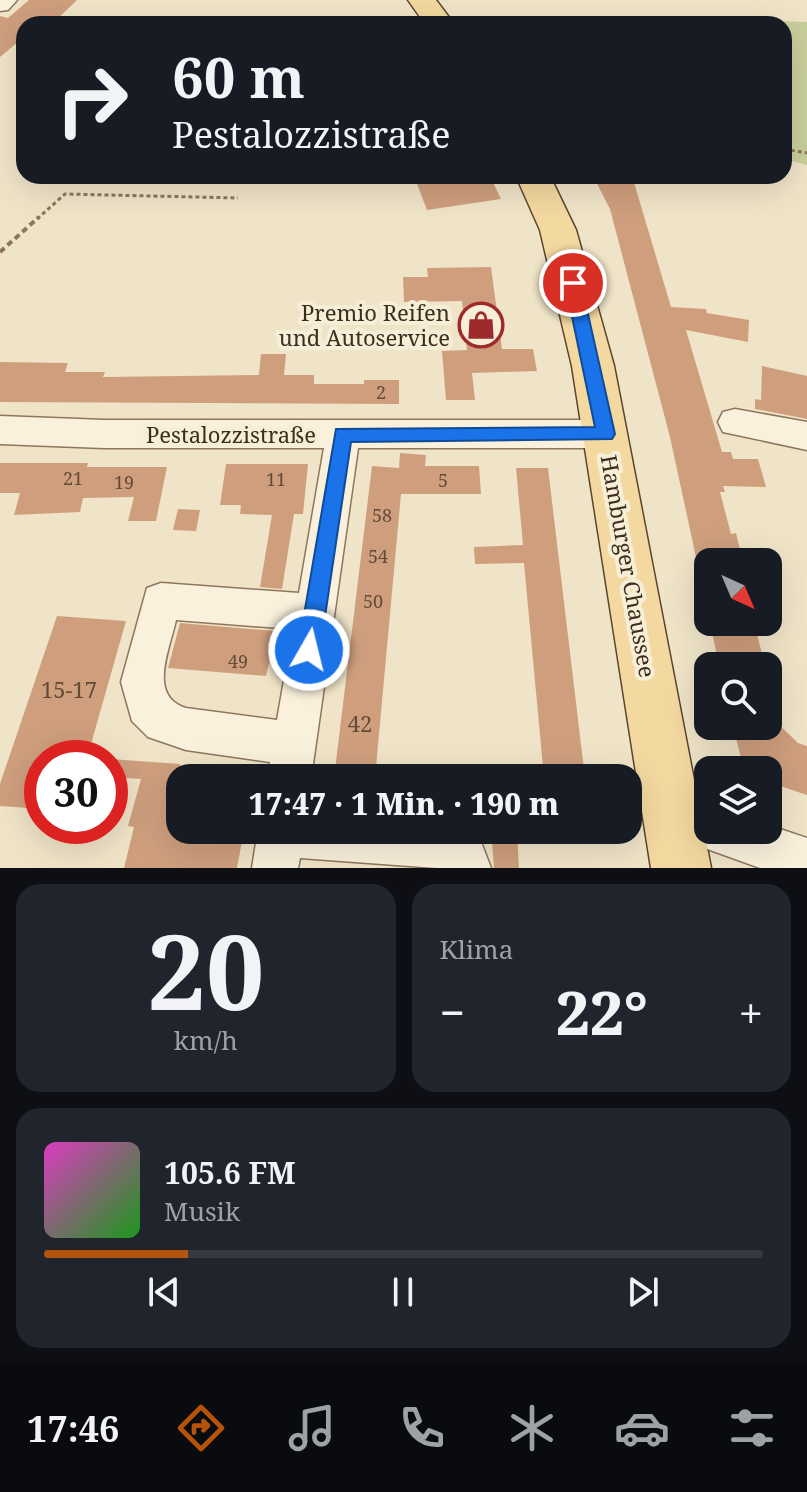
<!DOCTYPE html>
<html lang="de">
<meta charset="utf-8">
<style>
:root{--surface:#171b24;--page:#20242c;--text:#f1f3f6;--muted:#9ea1a6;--line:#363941;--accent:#b45309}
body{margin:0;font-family:"Noto Serif",serif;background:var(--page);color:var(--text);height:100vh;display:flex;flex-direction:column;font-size:30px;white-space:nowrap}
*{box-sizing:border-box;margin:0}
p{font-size:26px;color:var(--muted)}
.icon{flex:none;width:44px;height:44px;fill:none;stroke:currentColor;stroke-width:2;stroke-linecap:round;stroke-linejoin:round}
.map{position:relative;height:868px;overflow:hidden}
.details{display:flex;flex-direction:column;gap:16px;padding:16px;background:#0d0f14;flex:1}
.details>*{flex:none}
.banner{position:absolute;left:16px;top:16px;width:776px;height:168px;border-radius:24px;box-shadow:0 8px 32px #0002;background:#171b24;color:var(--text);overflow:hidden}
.needle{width:52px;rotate:136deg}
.tools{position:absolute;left:694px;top:548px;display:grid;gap:16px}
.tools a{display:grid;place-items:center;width:88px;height:88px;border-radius:16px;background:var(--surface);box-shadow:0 8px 32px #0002;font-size:40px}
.speed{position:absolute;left:24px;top:740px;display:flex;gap:16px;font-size:40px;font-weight:700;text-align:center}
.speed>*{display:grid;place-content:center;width:104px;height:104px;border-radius:50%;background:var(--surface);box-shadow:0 8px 32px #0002;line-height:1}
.speed .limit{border:12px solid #d22;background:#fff;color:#111}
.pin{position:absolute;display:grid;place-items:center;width:68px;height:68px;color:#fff;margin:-34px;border:4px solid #fff;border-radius:50%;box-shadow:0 2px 8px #0007}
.me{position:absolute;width:88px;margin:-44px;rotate:8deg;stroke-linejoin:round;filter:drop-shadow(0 0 6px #0008)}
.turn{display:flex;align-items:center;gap:28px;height:168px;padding:0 24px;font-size:36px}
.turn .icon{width:104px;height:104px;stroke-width:2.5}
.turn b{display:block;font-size:56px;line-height:68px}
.big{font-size:60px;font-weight:800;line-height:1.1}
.details .widget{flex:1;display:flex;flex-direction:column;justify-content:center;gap:12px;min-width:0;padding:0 28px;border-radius:24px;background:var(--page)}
.details .dial{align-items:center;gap:0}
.dial b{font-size:104px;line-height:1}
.song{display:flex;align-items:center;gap:24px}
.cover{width:96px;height:96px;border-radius:12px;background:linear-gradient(135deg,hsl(310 70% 55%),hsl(120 70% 35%))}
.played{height:8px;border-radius:4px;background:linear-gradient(90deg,var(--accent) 20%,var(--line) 20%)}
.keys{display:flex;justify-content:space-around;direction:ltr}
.heat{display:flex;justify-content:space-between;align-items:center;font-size:44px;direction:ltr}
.details .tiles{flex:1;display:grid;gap:16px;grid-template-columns:1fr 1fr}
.widget:last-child{grid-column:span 2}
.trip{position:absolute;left:166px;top:764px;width:476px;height:80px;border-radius:24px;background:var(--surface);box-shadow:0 8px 32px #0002;font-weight:800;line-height:80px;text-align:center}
.dock{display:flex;height:128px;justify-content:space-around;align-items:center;background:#090b0e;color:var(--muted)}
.dock .icon{width:56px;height:56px}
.dock .on{color:var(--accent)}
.dock b{font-size:36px;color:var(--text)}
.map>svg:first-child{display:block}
.green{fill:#c9cf9b}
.building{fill:#cf9f7d}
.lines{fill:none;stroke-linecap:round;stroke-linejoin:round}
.minor-casing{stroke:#8d765c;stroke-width:3}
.major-casing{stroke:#5b4430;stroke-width:3}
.path-far2{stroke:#8d765c;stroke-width:3;stroke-dasharray:4 3;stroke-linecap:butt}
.path-far1{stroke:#8d765c;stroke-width:4;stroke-dasharray:6 4;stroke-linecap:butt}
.path{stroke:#8d765c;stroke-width:5;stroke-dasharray:7 5;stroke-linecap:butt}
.minor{fill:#faf1dc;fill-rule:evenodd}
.major{fill:#f3d9a0;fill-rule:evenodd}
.route{fill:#1a73e8;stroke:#114b97;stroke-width:2}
.labels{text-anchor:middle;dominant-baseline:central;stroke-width:8;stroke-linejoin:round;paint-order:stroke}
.number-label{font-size:18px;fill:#624a37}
.poi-label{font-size:22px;fill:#3d2e20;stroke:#f7eed8;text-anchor:end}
.street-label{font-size:22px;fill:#3d2e20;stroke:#f7eed8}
.near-number-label{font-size:22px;fill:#624a37}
</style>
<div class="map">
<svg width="807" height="868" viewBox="0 0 807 868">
<rect width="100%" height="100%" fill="#f0e4c8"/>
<!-- green -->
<path class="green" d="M647,17L807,22V165L784,159V24H654Z"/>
<!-- building -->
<path class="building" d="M29,0H77L52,24H24V37L0,57V16L8,18Z
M414,176H438L439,179L490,176L501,199L427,210Z
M593,176H619L622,181L633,179L671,307L706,309L707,313L749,320L748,342L686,330L722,452H731L733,459H758L766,487L723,486L725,492H720L731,534L736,533L743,562H697L670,437L610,209Z
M491,267L502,349H533L537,371L472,373L475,400H446L442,351L467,350L462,301L404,302L403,277H428L427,268Z
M261,354H286L284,375H314V384H364V380H399V404L0,402V362L68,363L65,372H105L103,377L259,375Z
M762,366L807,376V419L755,409V399L761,400Z
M400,453L426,455L425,466H479L481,494H401L375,778H334L372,466L399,468Z
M0,463H88L87,467H167L156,521H128L134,497L83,498L80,512L14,515L20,493H0Z
M226,464H308L303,514H294L282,589L260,587L272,515L240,514L241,505H220Z
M516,468H548L585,778H544L524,563L475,564L474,547L523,545Z
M178,509L200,510L196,531L173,530Z
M57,616L126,621L87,758H42V809L0,806V784Z
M710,622H754L765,666H719Z
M180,623L275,631V634L283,635L278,664L269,663L266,676L168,668Z
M768,714L798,743L807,746V795L768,782V770H744L733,726H768Z
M110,759L180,764V830H244L237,868H124L134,827L128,826L141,779L110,777Z
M491,831H517L519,868H494Z"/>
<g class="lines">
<!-- minor casing -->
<g class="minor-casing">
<path id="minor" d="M0,0H17L8,10L0,11Z
M735,409L807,422V450L723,432L718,422L723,412Z
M0,416L104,420H606L618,424L623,434L618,444L606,448H358L311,778H267L270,762L186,750L148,737L132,721L121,682L147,588L161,583L299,593L324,448H104L0,444ZM176,620L293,629L277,720L186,708C147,696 170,649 176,620Z
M708,810V830H768V825L807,838V868H760L699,846L692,830L699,814Z
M258,830H468L481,842L491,868H437L300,858L298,868H252Z"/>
</g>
<!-- major casing -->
<g class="major-casing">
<path id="major" d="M408,0H436L454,24H425Z
M516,176H550L576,230L614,366L711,868H651L572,366L540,230Z"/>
</g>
<!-- path-far2 -->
<path class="path-far2" d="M784,149L807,153
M37,219L65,194L238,198"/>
<!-- path-far1 -->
<path class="path-far1" d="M0,252L39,217"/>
<!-- path -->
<path class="path" d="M524,830L634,834"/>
<!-- minor -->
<use href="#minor" class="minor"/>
<!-- major -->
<use href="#major" class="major"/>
</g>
<!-- route -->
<path class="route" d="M573,277L581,283L615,434L612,439L351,442L320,650L316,657L309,660L301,657L298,650L336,429L595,427L565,283Z"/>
<!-- icons -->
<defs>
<g id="shop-ring" transform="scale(2.3)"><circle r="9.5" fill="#f7eed8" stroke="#9e2a2b" stroke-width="1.5"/><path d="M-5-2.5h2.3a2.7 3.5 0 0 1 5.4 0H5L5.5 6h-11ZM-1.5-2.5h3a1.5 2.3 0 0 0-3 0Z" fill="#9e2a2b"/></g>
</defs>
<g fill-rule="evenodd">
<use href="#shop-ring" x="481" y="325"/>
</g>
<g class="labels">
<!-- number labels -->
<g class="number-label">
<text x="381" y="392">2</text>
<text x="73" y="478">21</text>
<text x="276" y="479">11</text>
<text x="443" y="480">5</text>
<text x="124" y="482">19</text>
<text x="382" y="515">58</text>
<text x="378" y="556">54</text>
<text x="373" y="601">50</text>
<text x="238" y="661">49</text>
</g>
<!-- poi labels -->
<g class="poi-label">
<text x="450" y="312">Premio Reifen<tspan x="450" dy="25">und Autoservice</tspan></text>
</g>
<!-- street labels -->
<g class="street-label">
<text x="231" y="434">Pestalozzistraße</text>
<text transform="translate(629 566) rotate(80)">Hamburger Chaussee</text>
</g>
<!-- near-number labels -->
<g class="near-number-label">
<text x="69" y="689">15-17</text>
<text x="360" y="723">42</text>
</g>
</g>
</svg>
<div class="tools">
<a><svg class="needle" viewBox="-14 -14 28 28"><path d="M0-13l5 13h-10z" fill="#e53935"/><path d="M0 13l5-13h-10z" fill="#9ea1a6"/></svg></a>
<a><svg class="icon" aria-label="search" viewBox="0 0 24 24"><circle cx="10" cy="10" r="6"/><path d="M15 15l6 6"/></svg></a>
<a><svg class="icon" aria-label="layers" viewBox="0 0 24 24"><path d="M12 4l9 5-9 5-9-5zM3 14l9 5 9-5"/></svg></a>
</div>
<div class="speed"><div class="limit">30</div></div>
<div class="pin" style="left:573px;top:283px;background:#d93025"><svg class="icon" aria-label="arrive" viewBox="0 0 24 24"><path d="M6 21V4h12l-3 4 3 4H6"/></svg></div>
<svg class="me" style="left:309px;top:650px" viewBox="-20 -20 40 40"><circle r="17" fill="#1a73e8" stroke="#fff" stroke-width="3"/><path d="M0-11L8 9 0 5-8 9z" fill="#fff"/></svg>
<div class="trip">17:47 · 1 Min. · 190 m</div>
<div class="banner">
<div class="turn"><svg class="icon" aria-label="right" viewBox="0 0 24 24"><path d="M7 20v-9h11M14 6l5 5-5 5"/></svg><div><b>60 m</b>Pestalozzistraße</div></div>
</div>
</div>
<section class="details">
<div class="tiles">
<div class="widget dial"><b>20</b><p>km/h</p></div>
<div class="widget"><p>Klima</p>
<div class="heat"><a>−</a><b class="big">22°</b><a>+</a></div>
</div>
<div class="widget">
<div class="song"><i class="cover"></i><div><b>105.6 FM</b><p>Musik</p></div></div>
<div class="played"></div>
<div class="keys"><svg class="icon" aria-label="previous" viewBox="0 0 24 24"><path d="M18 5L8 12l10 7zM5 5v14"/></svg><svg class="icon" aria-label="pause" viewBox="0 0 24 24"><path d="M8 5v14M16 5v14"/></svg><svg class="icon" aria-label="next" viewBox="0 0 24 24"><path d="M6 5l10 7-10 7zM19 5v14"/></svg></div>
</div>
</div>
</section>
<nav class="dock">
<b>17:46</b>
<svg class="icon on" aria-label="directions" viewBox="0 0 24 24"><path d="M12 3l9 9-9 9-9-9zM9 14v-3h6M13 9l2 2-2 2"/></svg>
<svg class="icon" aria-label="music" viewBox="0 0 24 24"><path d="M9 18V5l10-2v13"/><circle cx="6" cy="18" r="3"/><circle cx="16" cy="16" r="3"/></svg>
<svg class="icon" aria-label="phone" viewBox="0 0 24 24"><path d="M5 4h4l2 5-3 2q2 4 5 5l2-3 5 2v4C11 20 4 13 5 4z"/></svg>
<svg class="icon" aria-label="climate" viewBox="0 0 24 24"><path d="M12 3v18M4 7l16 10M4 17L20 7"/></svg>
<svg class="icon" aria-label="car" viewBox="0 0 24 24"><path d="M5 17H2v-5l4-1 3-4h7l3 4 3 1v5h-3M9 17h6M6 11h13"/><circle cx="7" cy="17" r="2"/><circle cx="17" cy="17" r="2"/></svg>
<svg class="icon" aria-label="filters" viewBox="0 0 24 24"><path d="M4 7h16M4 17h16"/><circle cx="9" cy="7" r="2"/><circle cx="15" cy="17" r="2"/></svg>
</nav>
